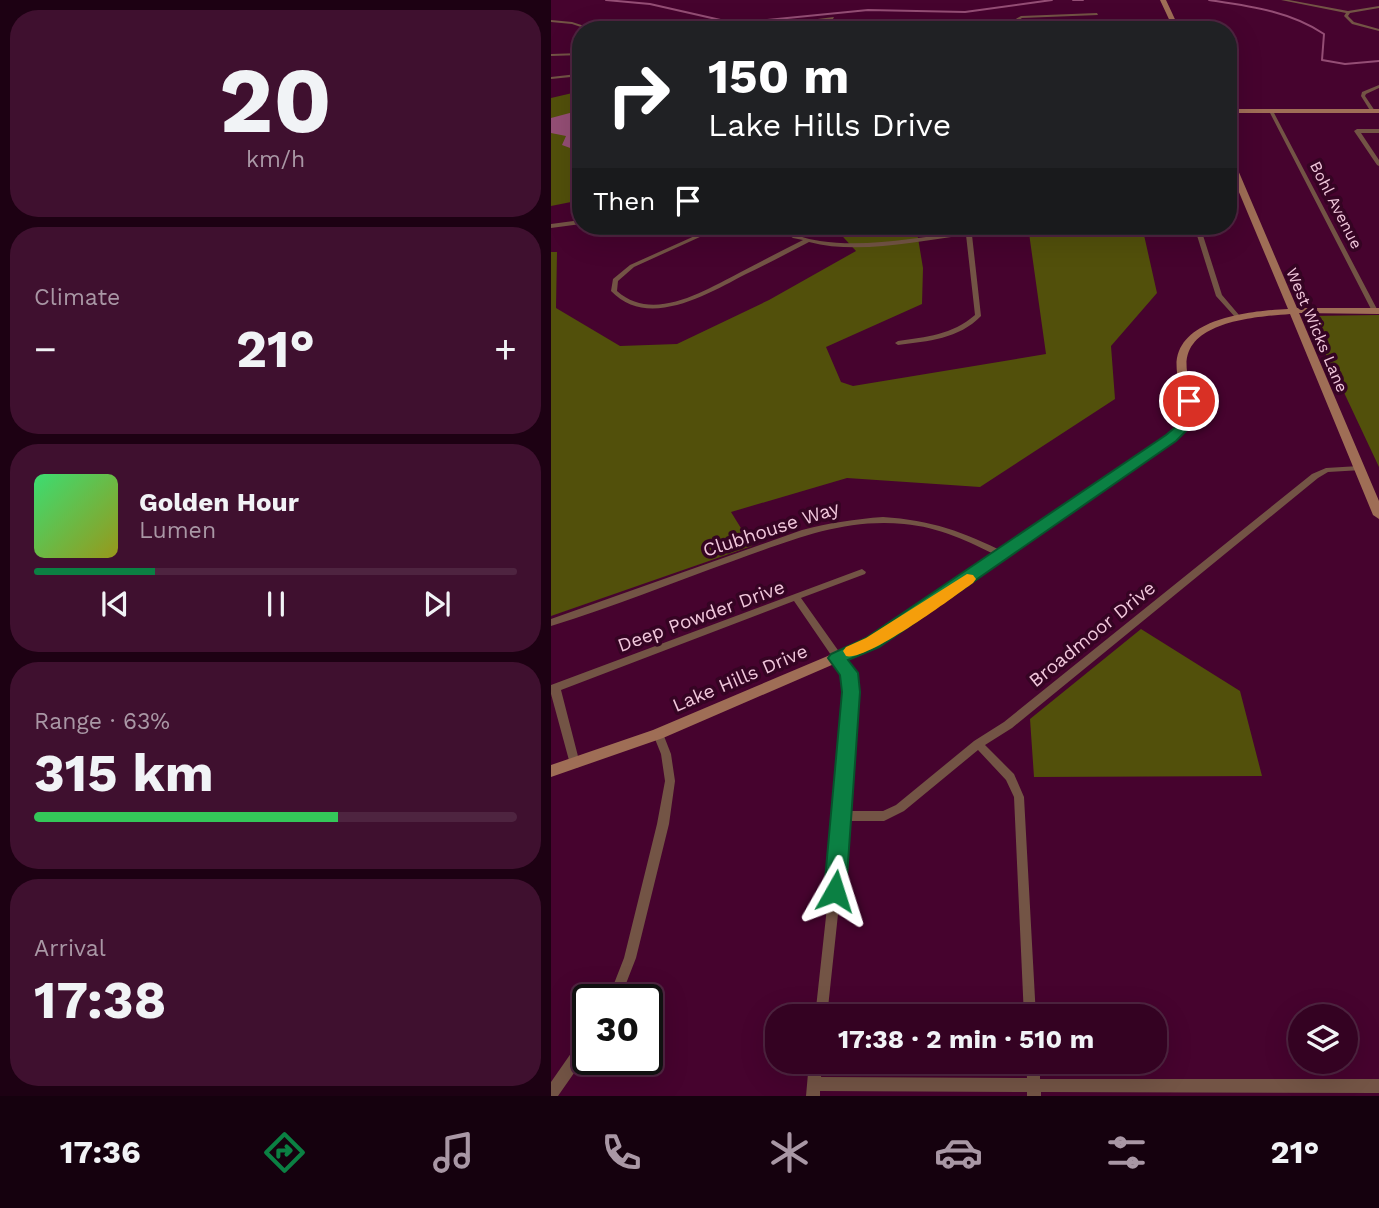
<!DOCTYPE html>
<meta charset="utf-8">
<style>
:root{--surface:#340222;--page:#3f102f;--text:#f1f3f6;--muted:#a997a5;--line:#4e2440;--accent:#0b8043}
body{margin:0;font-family:"Work Sans",sans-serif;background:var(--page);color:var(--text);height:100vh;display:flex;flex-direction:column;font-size:26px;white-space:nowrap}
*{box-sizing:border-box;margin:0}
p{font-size:23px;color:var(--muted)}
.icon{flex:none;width:38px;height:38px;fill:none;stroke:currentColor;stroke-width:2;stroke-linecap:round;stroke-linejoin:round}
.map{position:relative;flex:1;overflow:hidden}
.details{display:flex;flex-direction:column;gap:10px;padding:10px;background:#1d0113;width:551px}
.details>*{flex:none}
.hud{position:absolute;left:21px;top:21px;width:665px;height:214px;border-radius:28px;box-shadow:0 7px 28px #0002,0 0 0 2px var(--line);background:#202124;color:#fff;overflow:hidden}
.buttons{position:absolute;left:737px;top:1004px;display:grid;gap:14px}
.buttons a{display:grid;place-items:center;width:70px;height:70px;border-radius:50%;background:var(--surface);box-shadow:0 7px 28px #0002,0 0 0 2px var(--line);font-size:35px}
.speed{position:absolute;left:21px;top:984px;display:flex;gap:14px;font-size:35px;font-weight:700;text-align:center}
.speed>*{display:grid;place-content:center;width:91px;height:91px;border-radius:50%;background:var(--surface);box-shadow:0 7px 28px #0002,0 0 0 2px var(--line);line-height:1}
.speed .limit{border:4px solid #111;border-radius:10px;background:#fff;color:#111}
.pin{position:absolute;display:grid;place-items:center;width:60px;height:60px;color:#fff;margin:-30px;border:4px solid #fff;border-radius:50%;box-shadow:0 2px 7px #0007}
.me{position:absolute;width:77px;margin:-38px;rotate:6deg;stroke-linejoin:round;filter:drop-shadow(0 0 5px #0008)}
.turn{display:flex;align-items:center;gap:24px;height:147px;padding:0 21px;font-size:32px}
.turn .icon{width:91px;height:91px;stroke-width:2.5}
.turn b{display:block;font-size:49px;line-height:60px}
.then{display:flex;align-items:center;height:66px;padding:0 21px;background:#0003;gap:14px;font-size:26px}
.big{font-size:52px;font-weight:700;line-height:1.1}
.details .card{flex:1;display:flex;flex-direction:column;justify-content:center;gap:10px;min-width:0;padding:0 24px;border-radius:28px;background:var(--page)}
.details .dial{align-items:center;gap:0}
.dial b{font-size:91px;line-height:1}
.song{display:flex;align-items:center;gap:21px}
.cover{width:84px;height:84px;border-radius:10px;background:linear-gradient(135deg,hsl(140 70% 55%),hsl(60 70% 35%))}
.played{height:7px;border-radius:4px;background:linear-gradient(90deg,var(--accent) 25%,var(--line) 25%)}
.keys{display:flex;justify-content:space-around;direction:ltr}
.heat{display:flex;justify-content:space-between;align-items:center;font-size:38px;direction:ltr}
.charge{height:10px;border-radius:5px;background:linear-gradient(90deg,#34c759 63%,var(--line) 0)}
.trip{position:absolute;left:214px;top:1004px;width:402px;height:70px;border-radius:28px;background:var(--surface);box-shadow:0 7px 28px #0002,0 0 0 2px var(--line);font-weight:700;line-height:70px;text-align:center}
.tabs{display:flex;height:112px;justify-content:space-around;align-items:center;background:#15010e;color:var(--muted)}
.tabs .icon{width:49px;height:49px}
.tabs .selected{color:var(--accent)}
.tabs b{font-size:32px;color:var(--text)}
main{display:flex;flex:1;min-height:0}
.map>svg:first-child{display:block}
.green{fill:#52500b}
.water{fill:#944e75}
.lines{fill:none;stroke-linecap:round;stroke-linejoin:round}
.stream{stroke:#944e75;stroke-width:2}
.street{fill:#735445;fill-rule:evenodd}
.secondary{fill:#9f6e56;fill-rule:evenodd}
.route{fill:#0b8043;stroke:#07532c;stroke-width:2}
.slow{fill:#f59e0b}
.labels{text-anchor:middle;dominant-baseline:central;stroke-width:7;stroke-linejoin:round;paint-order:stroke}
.far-street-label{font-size:16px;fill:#f1c7dc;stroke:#350423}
.street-label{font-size:19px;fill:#f1c7dc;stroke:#350423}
</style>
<main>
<section class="details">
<div class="card dial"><b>20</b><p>km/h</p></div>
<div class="card"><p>Climate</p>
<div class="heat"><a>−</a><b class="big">21°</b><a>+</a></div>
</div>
<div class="card">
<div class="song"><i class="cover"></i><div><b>Golden Hour</b><p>Lumen</p></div></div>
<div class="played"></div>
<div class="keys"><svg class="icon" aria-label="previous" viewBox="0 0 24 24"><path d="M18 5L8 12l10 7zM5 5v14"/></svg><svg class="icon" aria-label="pause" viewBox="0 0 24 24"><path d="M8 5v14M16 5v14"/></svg><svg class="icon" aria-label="next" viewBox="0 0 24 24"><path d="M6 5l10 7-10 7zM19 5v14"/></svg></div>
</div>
<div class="card"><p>Range · 63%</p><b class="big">315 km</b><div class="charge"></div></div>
<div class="card"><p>Arrival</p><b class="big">17:38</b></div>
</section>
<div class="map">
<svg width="828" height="1096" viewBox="0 0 828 1096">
<rect width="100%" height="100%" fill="#46032e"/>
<!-- green -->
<path class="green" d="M30,91V200L0,206V98Z
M282,226H365L372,268L371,304L275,347L290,382L302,386L495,354L477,226H591L606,293L560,346L564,399L429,487L296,478L180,512L201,546L0,616V252H6L5,308L69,346L126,344L218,300L305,251Z
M828,315V467L757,316Z
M590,629L689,691L711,776L483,777L479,719Z"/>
<!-- water -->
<path class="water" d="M30,110V152L11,145L15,136L0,133V118Z"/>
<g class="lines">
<!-- stream -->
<path class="stream" d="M55,0L99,4L174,21H207L317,10L414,12L501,0
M522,0H532
M658,0C698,6 739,11 773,34L771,60L794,64L828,61"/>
<!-- street -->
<path class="street" d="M730,0H738L797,11L828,6V8L799,13L797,16L803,22L828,29V31L801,24L793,16L795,13Z
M546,13L547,15L471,18L464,23L462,30H458L459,26H409V30H405V25L407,24H459L461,21L470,16Z
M283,17L282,19L191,30H176Z
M0,20L21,22L46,30H39L21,24L0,22Z
M30,53V55L0,56V54Z
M30,62V76L0,79V77L26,74L28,63Z
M828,85V88L815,94L814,96L824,111L822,112H820L810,96L811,92Z
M718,110L722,111L827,311L826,312H822L821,311L718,111Z
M806,129H828V133H810L828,160V166L826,165L803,131Z
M30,220V224L0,228V224Z
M166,226H173L83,267L67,281L66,291C102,323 153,291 188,273C209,262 230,251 252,240L242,238L223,226C233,226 239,232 248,236C254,238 262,240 269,241C317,248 367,237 415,232L414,226H420L430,316C408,339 377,341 347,345L344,343L347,341C375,337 401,335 424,315L415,235C366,241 307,255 258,242C237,253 216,264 195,274C157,294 97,330 60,291L62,279L79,265Z
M643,226H649L671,295L688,315V317H684L665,296Z
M808,466L812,468L811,470L777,472L767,478L461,728L434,745L463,774L473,797L485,1017H473L463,797L455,780L427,750L353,811L333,821H297L276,1017H264L286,816L295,692L293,674L243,601L10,690L29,764L28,767L24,768L20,767L19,764L0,694V685L311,569L315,572L314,574L250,598L301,670L305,692L298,811H332L345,805L423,741L453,722L761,474L775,468Z
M332,517C380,520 413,532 455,553L456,555L452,558L449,557C419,542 388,527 353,524C291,518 239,541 182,561C121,583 61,607 0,626V619L251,530C278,523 304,519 332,517Z
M107,730L111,731L120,754L124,781L118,824L85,958L69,999H57L73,958L106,824L114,781L110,754L102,734L103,731Z
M37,1035V1053L7,1096H0V1082L32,1036Z
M258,1062H272L270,1077L476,1078L475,1062H489V1079H828V1093L490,1092V1096H476V1092L269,1091V1096H255Z"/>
<!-- secondary -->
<path class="secondary" d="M609,0H615L629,30H623Z
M677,109H828V113H677Z
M677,154L681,156L746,308H828V314L748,313L828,501V519L822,515L739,314C705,317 629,321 636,371C639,398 649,410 632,434L456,558L327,645L112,738L0,777V765L102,730L317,639L448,552L624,430C637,411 628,392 626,372C619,318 700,311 737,309L677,166Z"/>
</g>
<!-- route -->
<path class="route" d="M638,397L645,401L641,425L625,441L350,632L328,647L297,660L307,673L309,692L295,891L292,898L284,901L276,898L273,891L291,692L289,675L277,658L280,654L315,638L337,623L615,435L628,424L631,401Z"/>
<!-- slow -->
<path class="slow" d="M416,574L422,575L425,579L422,583C401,598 315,662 295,656L292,651L295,647L315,638Z"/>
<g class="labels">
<!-- far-street labels -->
<g class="far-street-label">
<text transform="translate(785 205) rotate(63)">Bohl Avenue</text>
<text transform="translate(766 330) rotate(67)">West Wicks Lane</text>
</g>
<!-- street labels -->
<g class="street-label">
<text transform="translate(220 529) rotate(-18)">Clubhouse Way</text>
<text transform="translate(150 616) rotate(-20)">Deep Powder Drive</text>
<text transform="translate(541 634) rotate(-39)">Broadmoor Drive</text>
<text transform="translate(189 678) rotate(-23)">Lake Hills Drive</text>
</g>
</g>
</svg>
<div class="buttons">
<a><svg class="icon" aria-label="layers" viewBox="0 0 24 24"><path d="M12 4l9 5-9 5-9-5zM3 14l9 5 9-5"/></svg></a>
</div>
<div class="speed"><div class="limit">30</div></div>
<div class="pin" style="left:638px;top:401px;background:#d93025"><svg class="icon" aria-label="arrive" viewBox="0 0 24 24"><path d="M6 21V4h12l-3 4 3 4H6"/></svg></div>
<svg class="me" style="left:284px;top:891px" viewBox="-20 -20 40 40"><path d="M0-17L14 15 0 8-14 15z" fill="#0b8043" stroke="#fff" stroke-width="4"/></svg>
<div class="trip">17:38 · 2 min · 510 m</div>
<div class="hud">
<div class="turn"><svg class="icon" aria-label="right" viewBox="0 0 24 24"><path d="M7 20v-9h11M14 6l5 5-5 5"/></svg><div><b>150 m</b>Lake Hills Drive</div></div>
<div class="then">Then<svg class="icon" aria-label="arrive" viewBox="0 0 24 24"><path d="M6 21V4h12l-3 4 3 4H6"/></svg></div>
</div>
</div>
</main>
<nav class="tabs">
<b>17:36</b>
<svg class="icon selected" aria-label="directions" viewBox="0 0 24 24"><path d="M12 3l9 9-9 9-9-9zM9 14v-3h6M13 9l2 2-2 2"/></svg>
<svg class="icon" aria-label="music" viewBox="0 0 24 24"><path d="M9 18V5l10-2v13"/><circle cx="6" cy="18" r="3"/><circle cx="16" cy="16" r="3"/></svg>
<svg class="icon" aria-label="phone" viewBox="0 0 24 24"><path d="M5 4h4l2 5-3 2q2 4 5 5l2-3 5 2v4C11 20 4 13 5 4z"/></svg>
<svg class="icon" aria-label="climate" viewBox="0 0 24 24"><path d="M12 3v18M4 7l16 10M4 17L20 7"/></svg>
<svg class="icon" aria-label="car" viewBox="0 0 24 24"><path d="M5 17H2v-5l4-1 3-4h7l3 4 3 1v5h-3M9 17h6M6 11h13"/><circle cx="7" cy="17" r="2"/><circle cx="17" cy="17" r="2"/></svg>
<svg class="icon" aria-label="filters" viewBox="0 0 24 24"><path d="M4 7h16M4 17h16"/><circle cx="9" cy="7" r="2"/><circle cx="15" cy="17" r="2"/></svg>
<b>21°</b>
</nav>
